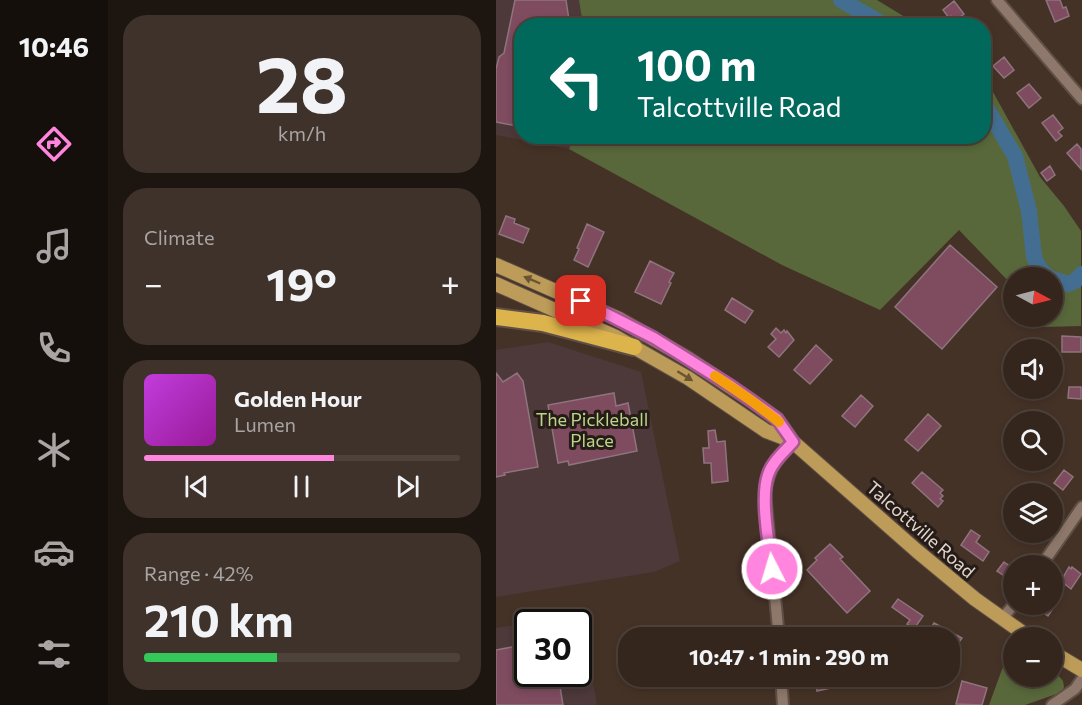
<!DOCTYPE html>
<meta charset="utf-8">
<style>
:root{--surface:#34261d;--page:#3f322a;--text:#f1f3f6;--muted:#a9a5a4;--line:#4e433b;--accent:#ff85de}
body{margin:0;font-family:Commissioner,sans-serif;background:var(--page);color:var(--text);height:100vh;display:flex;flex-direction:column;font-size:22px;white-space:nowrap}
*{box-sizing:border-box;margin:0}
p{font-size:20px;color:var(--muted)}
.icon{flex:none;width:33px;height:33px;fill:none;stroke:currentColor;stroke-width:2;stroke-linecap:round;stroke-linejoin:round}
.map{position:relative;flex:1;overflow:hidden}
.panel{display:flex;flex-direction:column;gap:15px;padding:15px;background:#1d1510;width:388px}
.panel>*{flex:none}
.hud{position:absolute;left:18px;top:18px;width:477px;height:126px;border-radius:24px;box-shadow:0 3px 9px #0003,0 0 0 2px var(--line);background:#00695c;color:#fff;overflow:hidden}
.needle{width:39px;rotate:97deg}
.fabs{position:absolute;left:507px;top:267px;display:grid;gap:12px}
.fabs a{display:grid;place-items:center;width:60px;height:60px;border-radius:50%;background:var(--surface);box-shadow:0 3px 9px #0003,0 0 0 2px var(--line);font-size:30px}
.speed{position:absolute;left:18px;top:609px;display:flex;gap:12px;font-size:30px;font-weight:700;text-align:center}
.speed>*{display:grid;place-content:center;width:78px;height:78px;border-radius:50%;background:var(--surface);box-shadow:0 3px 9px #0003,0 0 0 2px var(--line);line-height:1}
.speed .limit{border:3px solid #111;border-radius:9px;background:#fff;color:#111}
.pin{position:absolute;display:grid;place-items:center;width:51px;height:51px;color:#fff;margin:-26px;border-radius:12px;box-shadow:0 3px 9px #0006}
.me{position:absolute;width:66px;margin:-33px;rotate:355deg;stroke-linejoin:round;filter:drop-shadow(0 0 4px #0008)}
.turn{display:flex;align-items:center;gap:21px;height:126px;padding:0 24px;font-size:27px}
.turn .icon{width:78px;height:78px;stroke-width:2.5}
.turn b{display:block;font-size:42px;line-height:51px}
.big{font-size:45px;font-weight:700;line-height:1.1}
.panel .tile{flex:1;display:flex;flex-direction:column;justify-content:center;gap:9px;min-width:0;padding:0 21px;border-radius:24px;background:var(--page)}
.panel .dial{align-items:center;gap:0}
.dial b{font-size:78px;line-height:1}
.song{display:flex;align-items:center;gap:18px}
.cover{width:72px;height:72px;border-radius:9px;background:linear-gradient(135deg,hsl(290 70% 55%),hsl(300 70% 35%))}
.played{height:6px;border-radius:3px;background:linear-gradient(90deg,var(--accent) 60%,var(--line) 60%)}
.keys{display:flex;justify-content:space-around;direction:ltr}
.heat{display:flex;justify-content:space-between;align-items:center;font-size:33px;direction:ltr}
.charge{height:9px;border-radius:4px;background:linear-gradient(90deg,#34c759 42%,var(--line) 0)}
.trip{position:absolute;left:122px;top:627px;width:342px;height:60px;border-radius:24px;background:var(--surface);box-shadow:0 3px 9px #0003,0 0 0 2px var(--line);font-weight:700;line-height:60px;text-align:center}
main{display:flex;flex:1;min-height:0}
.dock{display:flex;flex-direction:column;width:108px;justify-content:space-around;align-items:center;background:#150f0c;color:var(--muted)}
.dock .icon{width:42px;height:42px}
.dock .active{color:var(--accent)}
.dock b{font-size:27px;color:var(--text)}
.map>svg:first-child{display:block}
.commercial{fill:#4d383a}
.green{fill:#59683b}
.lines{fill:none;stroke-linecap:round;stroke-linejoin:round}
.river{stroke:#446e91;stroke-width:16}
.building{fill:#7e4b5f;stroke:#8e747d;stroke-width:1.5}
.minor-casing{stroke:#5f4f45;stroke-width:14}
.major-casing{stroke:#5f4f45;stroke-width:16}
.highway-casing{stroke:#5f4f45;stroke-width:20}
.minor{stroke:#8e786b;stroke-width:10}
.major{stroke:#bd9b58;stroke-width:14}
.highway{stroke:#ddb34b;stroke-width:16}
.oneway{fill:#695534}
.route-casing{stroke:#a65690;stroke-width:15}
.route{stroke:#ff85de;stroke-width:10}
.slow{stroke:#f59e0b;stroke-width:10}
.labels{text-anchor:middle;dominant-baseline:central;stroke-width:6;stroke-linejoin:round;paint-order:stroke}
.park-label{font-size:18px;fill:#bbd589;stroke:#251c17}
.street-label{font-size:18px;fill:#e3d6cf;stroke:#251c17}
</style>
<main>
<nav class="dock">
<b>10:46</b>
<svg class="icon active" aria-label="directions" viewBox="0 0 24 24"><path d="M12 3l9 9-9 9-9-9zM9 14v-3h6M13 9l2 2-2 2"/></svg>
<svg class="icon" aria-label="music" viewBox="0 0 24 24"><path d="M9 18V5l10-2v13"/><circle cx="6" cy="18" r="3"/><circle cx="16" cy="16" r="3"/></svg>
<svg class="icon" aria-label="phone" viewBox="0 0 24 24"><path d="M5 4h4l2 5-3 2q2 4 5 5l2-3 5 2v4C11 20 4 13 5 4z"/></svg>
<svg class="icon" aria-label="climate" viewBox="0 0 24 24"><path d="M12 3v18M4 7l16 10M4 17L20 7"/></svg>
<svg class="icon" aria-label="car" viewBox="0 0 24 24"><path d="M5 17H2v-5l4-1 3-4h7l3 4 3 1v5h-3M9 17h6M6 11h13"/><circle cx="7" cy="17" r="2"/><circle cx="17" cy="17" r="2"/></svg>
<svg class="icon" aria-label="filters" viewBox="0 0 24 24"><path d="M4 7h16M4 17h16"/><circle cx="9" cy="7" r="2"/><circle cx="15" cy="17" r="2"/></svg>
</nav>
<section class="panel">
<div class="tile dial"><b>28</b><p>km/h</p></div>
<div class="tile"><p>Climate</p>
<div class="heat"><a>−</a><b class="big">19°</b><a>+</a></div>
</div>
<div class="tile">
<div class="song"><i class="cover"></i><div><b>Golden Hour</b><p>Lumen</p></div></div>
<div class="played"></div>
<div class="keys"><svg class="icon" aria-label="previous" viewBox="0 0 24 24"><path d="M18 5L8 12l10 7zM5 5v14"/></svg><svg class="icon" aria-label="pause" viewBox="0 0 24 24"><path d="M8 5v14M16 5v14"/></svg><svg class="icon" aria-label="next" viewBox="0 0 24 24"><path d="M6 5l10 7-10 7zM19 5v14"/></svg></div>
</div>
<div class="tile"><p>Range · 42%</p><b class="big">210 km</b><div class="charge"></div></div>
</section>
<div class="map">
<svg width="586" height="705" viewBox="0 0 586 705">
<rect width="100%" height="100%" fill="#453227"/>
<!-- commercial -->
<path class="commercial" d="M0,0H83L87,25L26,26V136L78,137L73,149L0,135Z
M52,342L145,372L184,561L158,572L0,597V350Z
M85,614L101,705H0V628L32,623V674H82V622H32Z"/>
<!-- green -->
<path class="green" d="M83,0H381L422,25H87Z
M488,78L492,83L544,177L568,206L585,231V326L546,327L549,317L556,316V278H518L517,286L463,230L384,310L286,265L73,149L78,136H488Z
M516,642L517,643L518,676H556L557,669L567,681L568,687L566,692L529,705H493Z"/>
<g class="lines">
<!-- river -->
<path class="river" d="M345,0L390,26
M488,104L519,156L533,211L538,257L543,268L553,278
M556,279L572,284L579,281L586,274"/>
</g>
<!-- building -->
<path class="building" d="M19,0H70L73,20L71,26H26V127L0,122V69L3,57L8,53Z
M550,0H564L567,8L570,7L573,16L559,22Z
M458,1L468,14L459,21L455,16L453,18L447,10Z
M508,57L518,70L508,78L497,66Z
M533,84L545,98L533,108L521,93Z
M557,115L567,128L562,132L566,136L560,141L546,123Z
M581,144L585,149V169L571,153Z
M554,166L559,175L551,181L545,173Z
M10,216L19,219L18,223L33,229L27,243L3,234Z
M91,224L108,232L92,267L78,260L83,249L81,248Z
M454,245L501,287L446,349L399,307Z
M154,261L178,273L173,282L175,283L165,304L139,292Z
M236,298L257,311L249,323L229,310Z
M280,328L285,333L288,330L290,333L291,331L298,340L283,357L272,347L280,339L275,334Z
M566,336L585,337V352H566Z
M320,345L336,360L314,384L298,370Z
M0,373L7,382L21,373L27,381L42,467L8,473L9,475L0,477Z
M573,387H585V399L572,398Z
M118,393L120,406L132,403L141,451L73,465L72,461L62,463L52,405Z
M365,395L377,406L359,427L346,416Z
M432,414L445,426L422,451L409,440Z
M219,430L221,442L229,441L232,481L216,483L215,463H208L207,448H213L212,431Z
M568,470L577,477L567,490L558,483Z
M426,472L447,490L444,493L447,496L444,499L447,501L442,507L416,483Z
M475,530L484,536L480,542L493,552L487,561L465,545Z
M334,544L347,557L344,559L374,591L351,613L311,570L321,560L319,558Z
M508,562L518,569L513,579L501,571Z
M573,567L575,569L576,567L585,574L575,589L565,581Z
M402,599L427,616L418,629L411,624L414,620L396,607Z
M546,604H560L552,616L542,609Z
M438,623L466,638L458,649L453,645V638H429Z
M32,644V674H62L67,705H0V650Z
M318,676H329V680L333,679L335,688L321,691Z
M466,681L491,688L486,705L460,704Z"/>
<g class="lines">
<!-- minor casing -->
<g class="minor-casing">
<path id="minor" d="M501,0L586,99
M545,566L586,507
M506,619L518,604
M283,638L269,493C273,468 280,459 297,442
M285,676L287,705
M556,705L579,689L586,679"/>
</g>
<!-- major casing -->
<g class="major-casing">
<path id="major" d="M0,265L123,319L191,358L256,401L281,419L297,442L421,551L479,599L534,638
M0,284L120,337L192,378L270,431L296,441
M556,652L586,670"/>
</g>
<!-- highway casing -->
<g class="highway-casing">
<path id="highway" d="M0,317L47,323L138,347"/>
</g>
<!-- minor -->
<use href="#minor" class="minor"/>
<!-- major -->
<use href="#major" class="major"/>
<!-- highway -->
<use href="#highway" class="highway"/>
</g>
<!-- one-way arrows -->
<defs><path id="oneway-solid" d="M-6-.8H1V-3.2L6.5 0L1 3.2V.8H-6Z" transform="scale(1.5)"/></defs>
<g class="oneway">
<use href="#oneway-solid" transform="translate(36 280) rotate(-157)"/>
<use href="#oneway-solid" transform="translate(189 376) rotate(32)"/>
</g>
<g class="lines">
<!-- route casing -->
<g class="route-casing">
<path id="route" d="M85,301L158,338L235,386L281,419L297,442C288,452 276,462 272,475C264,498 273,544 276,569"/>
</g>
<!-- route -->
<use href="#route" class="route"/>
<!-- slow -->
<path class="slow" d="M219,376L256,401L283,422"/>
</g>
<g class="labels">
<!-- park labels -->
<g class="park-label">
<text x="96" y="419">The Pickleball<tspan x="96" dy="21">Place</tspan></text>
</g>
<!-- street labels -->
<g class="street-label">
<text transform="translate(425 529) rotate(41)">Talcottville Road</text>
</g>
</g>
</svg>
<div class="fabs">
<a><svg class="needle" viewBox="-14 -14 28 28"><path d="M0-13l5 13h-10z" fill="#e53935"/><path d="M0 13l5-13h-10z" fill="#a9a5a4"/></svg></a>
<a><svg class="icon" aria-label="sound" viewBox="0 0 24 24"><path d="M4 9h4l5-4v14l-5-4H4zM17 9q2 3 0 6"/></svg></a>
<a><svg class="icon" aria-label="search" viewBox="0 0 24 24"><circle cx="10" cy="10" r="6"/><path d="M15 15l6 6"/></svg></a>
<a><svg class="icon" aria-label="layers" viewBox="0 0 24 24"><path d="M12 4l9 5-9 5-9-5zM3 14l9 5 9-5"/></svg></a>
<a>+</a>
<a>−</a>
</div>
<div class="speed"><div class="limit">30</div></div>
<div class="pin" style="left:85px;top:301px;background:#d93025"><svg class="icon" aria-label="arrive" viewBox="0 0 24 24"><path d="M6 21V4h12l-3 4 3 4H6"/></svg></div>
<svg class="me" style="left:276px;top:569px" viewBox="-20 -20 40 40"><circle r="17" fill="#ff85de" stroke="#fff" stroke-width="3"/><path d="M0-11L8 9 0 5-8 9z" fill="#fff"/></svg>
<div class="trip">10:47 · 1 min · 290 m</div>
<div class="hud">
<div class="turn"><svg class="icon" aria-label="left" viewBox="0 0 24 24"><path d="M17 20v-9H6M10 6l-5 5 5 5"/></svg><div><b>100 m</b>Talcottville Road</div></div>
</div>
</div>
</main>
